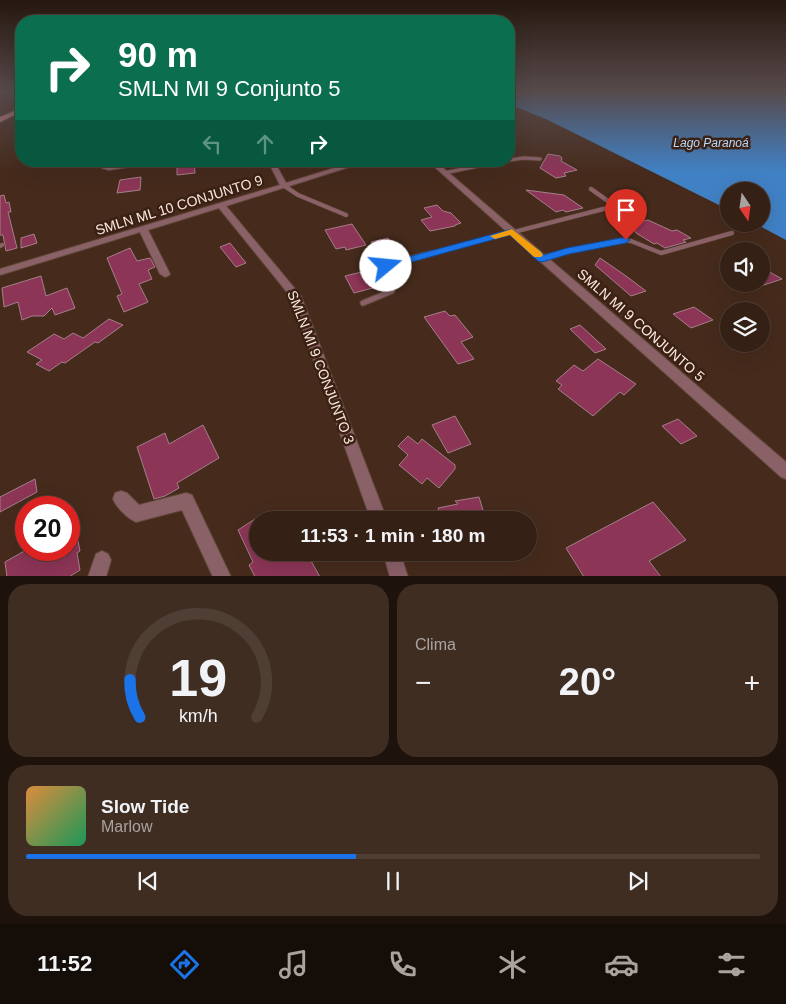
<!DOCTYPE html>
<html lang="pt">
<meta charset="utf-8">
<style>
:root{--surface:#342015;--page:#3f2d22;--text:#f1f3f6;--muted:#a9a3a0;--line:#4e3e34;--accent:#1a73e8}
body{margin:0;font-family:Helvetica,sans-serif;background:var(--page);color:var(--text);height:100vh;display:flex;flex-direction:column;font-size:19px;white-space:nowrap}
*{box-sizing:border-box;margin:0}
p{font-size:16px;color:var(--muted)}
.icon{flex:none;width:28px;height:28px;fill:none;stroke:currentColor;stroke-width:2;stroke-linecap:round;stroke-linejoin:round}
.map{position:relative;height:576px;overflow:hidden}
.sheet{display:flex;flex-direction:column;gap:8px;padding:8px;background:#1d120c;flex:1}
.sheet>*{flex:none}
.banner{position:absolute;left:15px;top:15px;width:500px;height:152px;border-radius:20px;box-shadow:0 5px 20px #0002,0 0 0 1px var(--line);background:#0b6e4f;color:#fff;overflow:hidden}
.needle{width:32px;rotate:167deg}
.fabs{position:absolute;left:720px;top:182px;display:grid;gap:10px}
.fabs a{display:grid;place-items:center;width:50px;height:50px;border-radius:50%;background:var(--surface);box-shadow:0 5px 20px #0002,0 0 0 1px var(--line);font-size:25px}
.speed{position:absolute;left:15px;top:496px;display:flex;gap:10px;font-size:25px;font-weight:700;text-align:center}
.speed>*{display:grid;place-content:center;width:65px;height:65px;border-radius:50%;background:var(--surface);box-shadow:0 5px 20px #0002,0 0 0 1px var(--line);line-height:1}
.speed .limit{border:8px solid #d22;background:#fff;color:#111}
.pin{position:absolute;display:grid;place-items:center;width:42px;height:42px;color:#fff;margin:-51px -21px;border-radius:50% 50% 50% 0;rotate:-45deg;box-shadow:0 0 5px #0007}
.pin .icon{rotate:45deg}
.me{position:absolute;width:55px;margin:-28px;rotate:73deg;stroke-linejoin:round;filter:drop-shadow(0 0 4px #0008)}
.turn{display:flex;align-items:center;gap:18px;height:105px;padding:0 20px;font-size:22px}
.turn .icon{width:65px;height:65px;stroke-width:2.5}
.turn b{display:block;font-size:35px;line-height:42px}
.lanes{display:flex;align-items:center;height:48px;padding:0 20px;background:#0003;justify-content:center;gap:25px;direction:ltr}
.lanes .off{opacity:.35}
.big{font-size:38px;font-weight:700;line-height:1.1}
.sheet .widget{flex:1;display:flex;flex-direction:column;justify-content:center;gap:8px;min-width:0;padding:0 18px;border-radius:20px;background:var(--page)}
.sheet .dial{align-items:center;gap:0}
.dial svg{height:130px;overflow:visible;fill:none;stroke:var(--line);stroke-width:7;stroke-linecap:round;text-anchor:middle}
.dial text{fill:var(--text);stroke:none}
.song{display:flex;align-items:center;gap:15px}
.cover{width:60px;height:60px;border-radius:8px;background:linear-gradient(135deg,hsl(30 70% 55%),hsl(150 70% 35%))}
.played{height:5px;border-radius:2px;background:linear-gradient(90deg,var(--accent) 45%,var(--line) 45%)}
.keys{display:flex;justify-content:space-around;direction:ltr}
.heat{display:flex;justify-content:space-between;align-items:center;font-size:28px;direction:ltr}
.sheet .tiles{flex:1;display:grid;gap:8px;grid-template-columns:1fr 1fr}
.widget:last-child{grid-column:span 2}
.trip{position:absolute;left:249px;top:511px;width:288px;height:50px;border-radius:25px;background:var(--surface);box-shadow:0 5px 20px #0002,0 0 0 1px var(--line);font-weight:700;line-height:50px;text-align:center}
.menu{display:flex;height:80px;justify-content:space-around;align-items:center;background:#150d08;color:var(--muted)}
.menu .icon{width:35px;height:35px}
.menu .selected{color:var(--accent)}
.menu b{font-size:22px;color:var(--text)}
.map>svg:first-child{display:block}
.water{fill:#4081c5}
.building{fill:#8c3557;stroke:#a47f8a}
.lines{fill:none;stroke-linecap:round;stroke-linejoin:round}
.service-far3-casing{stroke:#63493b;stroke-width:4}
.service-far2-casing{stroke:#63493b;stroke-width:4.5}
.service-far1-casing{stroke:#63493b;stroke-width:5}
.service-casing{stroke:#63493b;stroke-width:7}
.minor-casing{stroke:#63493b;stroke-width:2}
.primary-casing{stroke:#63493b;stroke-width:2}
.service-far3{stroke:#8b6168;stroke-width:2.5}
.service-far2{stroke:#8b6168;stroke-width:3}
.service-far1{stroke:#8b6168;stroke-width:4}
.service{stroke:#8b6168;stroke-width:5}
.minor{fill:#8b6168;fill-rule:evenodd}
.primary{fill:#e28d9b;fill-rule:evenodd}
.route{fill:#1a73e8;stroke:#114b97}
.slow{fill:#f59e0b}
.labels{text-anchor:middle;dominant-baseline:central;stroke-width:5;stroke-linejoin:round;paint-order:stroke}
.far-water-label{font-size:12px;font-style:italic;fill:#b9dafe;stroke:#3b2113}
.street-label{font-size:14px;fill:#fae8de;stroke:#3b2113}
</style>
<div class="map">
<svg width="786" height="577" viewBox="0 0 786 577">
<rect width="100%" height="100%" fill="#462b1c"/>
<!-- water -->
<path class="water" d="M509,92H786V240L756,224H761V191H729V210L548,120L509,104Z"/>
<!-- building -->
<path class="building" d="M548,154L560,156L562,158L561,161L577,170L564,173L566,176L556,178L540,168Z
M194,161L195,173L177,175V164Z
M141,177L140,190L117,193L120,180Z
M526,190L564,195L583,208L566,212L563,210L556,212Z
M4,195L6,203L9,202L11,212H8L17,248L6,251L3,235H0V196Z
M437,205L443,211L451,213L461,223L455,225V226L430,231L421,220L432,217L424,208Z
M648,220L672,231L677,230L691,238L683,240L686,242L665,248L657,243L654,244L636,233L631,224Z
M352,224L366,245L346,250L345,247L336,249L325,230Z
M34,234L37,243L21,248V238Z
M388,238L396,249L378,253L371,242Z
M230,243L246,263L236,267L220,247Z
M130,248L137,261L150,258L155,267L148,270L152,279L139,284L148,302L124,312L117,296L122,294L107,258Z
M600,258L626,276L646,291L631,296L595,265Z
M761,267L782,279L761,286Z
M374,269L384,285L354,293L345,276Z
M41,276L46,296L67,288L75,308L55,315L52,308L44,316H32L22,320L18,302L4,307L2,288Z
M694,307L713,320L691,328L673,314Z
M445,311L450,316L455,315L473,337L461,342L474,359L458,364L424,317Z
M109,319L123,325L98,343L95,342L65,363L62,362L49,371L36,364L42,360L27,352L54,334L64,339L73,333L83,338Z
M580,325L606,349L595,353L570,329Z
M598,359L636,384L624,395L620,392L593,416L558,389L562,385L556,381L574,365L583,371Z
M455,416L471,444L448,453L432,425Z
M678,419L697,436L681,444L662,426Z
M203,425L219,458L177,483L179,488L165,496L154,499L137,447L165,433L169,444Z
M408,436L418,444L422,439L455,465V469L439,488L427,478L422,484L399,465L408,455L398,446Z
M35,479L37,492L0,512V497Z
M479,497L486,520H441L438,508L458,504L455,501Z
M653,502L686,540L649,561L661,577H584L566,548Z
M258,517V552H306L320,577H255L249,565L253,562L238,530Z
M69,521H74L80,551L77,553L80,570L69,577H7L5,562L26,550H69Z"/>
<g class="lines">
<!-- service-far3 casing -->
<g class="service-far3-casing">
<path id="service-far3" d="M0,92H3"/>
</g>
<!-- service-far2 casing -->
<g class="service-far2-casing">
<path id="service-far2" d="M509,160L524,158L540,159
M444,173L503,161
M284,186L288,188"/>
</g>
<!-- service-far1 casing -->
<g class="service-far1-casing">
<path id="service-far1" d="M286,187L298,195L346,215
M0,246L2,245
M424,255L615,206L591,189
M554,255L621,240L631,241L661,253L732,233"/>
</g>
<!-- service casing -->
<g class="service-casing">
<path id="service" d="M542,258L559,254
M363,303L392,291L386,265L429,254"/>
</g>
<!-- minor casing -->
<g class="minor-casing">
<path id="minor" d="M103,161H109L108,166H109L146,161H166L109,170L102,168Z
M268,161H274L286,183L357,161H368L226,206L301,296L387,520H371L291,297L219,208L148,230L170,274L168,276L165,277L160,274L140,232L0,275V269L280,185Z
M428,161H435L786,462V479L781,477Z
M121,491L127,493L139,505L186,493L192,495L231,577H213L182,510L136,522C127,518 117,508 113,499L115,493Z
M102,551L108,554L111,560L106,577H88L96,554Z
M383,552H400L408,577H390Z"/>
</g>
<!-- primary casing -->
<g class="primary-casing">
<path id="primary" d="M21,108V112L0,122V117Z"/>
</g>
<!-- service-far3 -->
<use href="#service-far3" class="service-far3"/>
<!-- service-far2 -->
<use href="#service-far2" class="service-far2"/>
<!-- service-far1 -->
<use href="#service-far1" class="service-far1"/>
<!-- service -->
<use href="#service" class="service"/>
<!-- minor -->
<use href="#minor" class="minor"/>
<!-- primary -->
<use href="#primary" class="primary"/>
</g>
<!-- sky -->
<linearGradient id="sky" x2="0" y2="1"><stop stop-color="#26180f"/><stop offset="0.53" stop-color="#574a4b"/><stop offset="1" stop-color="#574a4b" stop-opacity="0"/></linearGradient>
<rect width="786" height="172" fill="url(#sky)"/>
<!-- route -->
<path class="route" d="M512,229L544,255L567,248L626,237L630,240L626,243L569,254L542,262L538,261L510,235L386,269L380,266L382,264Z"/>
<!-- slow -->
<path class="slow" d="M512,229L541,252L543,255L541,257H534L510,235L495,239L490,236Z"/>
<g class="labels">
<!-- far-water labels -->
<g class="far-water-label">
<text x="711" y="143">Lago Paranoá</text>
</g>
<!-- street labels -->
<g class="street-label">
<text transform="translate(179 205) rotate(-17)">SMLN ML 10 CONJUNTO 9</text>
<text transform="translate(641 325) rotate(41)">SMLN MI 9 CONJUNTO 5</text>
<text transform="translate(321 367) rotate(69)">SMLN MI 9 CONJUNTO 3</text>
</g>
</g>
</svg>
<div class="fabs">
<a><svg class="needle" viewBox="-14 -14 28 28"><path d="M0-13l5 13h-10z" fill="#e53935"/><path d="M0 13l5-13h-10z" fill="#a9a3a0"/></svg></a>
<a><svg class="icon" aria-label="sound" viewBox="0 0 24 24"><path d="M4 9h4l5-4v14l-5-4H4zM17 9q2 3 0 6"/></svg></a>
<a><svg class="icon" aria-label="layers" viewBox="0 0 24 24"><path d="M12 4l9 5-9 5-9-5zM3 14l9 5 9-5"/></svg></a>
</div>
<div class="speed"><div class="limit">20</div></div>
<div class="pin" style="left:626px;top:240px;background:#d93025"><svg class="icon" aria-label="arrive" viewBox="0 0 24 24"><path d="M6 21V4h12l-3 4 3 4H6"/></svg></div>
<svg class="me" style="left:386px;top:266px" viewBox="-20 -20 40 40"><circle r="19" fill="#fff"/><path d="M0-13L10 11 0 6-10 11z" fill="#1a73e8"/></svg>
<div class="trip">11:53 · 1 min · 180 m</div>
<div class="banner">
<div class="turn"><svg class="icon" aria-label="right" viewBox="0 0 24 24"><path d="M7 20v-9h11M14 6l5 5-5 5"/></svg><div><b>90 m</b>SMLN MI 9 Conjunto 5</div></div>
<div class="lanes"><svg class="icon off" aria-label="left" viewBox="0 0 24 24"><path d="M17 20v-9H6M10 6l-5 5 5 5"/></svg><svg class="icon off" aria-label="ahead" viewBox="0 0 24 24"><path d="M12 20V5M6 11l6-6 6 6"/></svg><svg class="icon" aria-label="right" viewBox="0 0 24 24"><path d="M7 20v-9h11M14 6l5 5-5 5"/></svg></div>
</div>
</div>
<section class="sheet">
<div class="tiles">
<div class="widget dial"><svg viewBox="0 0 100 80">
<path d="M14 69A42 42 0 1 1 86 69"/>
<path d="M14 69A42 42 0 0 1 8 46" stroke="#1a73e8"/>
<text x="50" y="56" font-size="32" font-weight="700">19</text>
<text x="50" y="72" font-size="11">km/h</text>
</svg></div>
<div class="widget"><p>Clima</p>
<div class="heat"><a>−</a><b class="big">20°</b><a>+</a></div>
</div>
<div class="widget">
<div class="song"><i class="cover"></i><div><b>Slow Tide</b><p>Marlow</p></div></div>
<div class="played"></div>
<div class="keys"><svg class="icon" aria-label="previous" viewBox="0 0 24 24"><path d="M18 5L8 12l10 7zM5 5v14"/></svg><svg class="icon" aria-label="pause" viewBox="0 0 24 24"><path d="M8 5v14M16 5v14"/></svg><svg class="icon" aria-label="next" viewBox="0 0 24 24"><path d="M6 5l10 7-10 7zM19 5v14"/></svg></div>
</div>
</div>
</section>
<nav class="menu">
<b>11:52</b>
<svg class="icon selected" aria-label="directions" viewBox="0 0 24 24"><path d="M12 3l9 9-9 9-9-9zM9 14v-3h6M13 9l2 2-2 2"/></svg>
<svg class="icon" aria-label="music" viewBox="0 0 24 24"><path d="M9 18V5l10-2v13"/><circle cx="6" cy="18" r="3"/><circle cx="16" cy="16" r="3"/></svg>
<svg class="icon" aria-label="phone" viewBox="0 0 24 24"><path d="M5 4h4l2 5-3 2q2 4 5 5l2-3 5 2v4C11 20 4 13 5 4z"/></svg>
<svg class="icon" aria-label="climate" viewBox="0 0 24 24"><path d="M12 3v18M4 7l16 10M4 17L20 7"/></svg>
<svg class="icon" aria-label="car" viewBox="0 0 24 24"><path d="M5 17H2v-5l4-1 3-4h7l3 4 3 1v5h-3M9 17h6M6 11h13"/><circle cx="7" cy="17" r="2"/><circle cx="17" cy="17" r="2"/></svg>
<svg class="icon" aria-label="filters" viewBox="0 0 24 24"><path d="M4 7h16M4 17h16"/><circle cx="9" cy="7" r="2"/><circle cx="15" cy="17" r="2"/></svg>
</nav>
